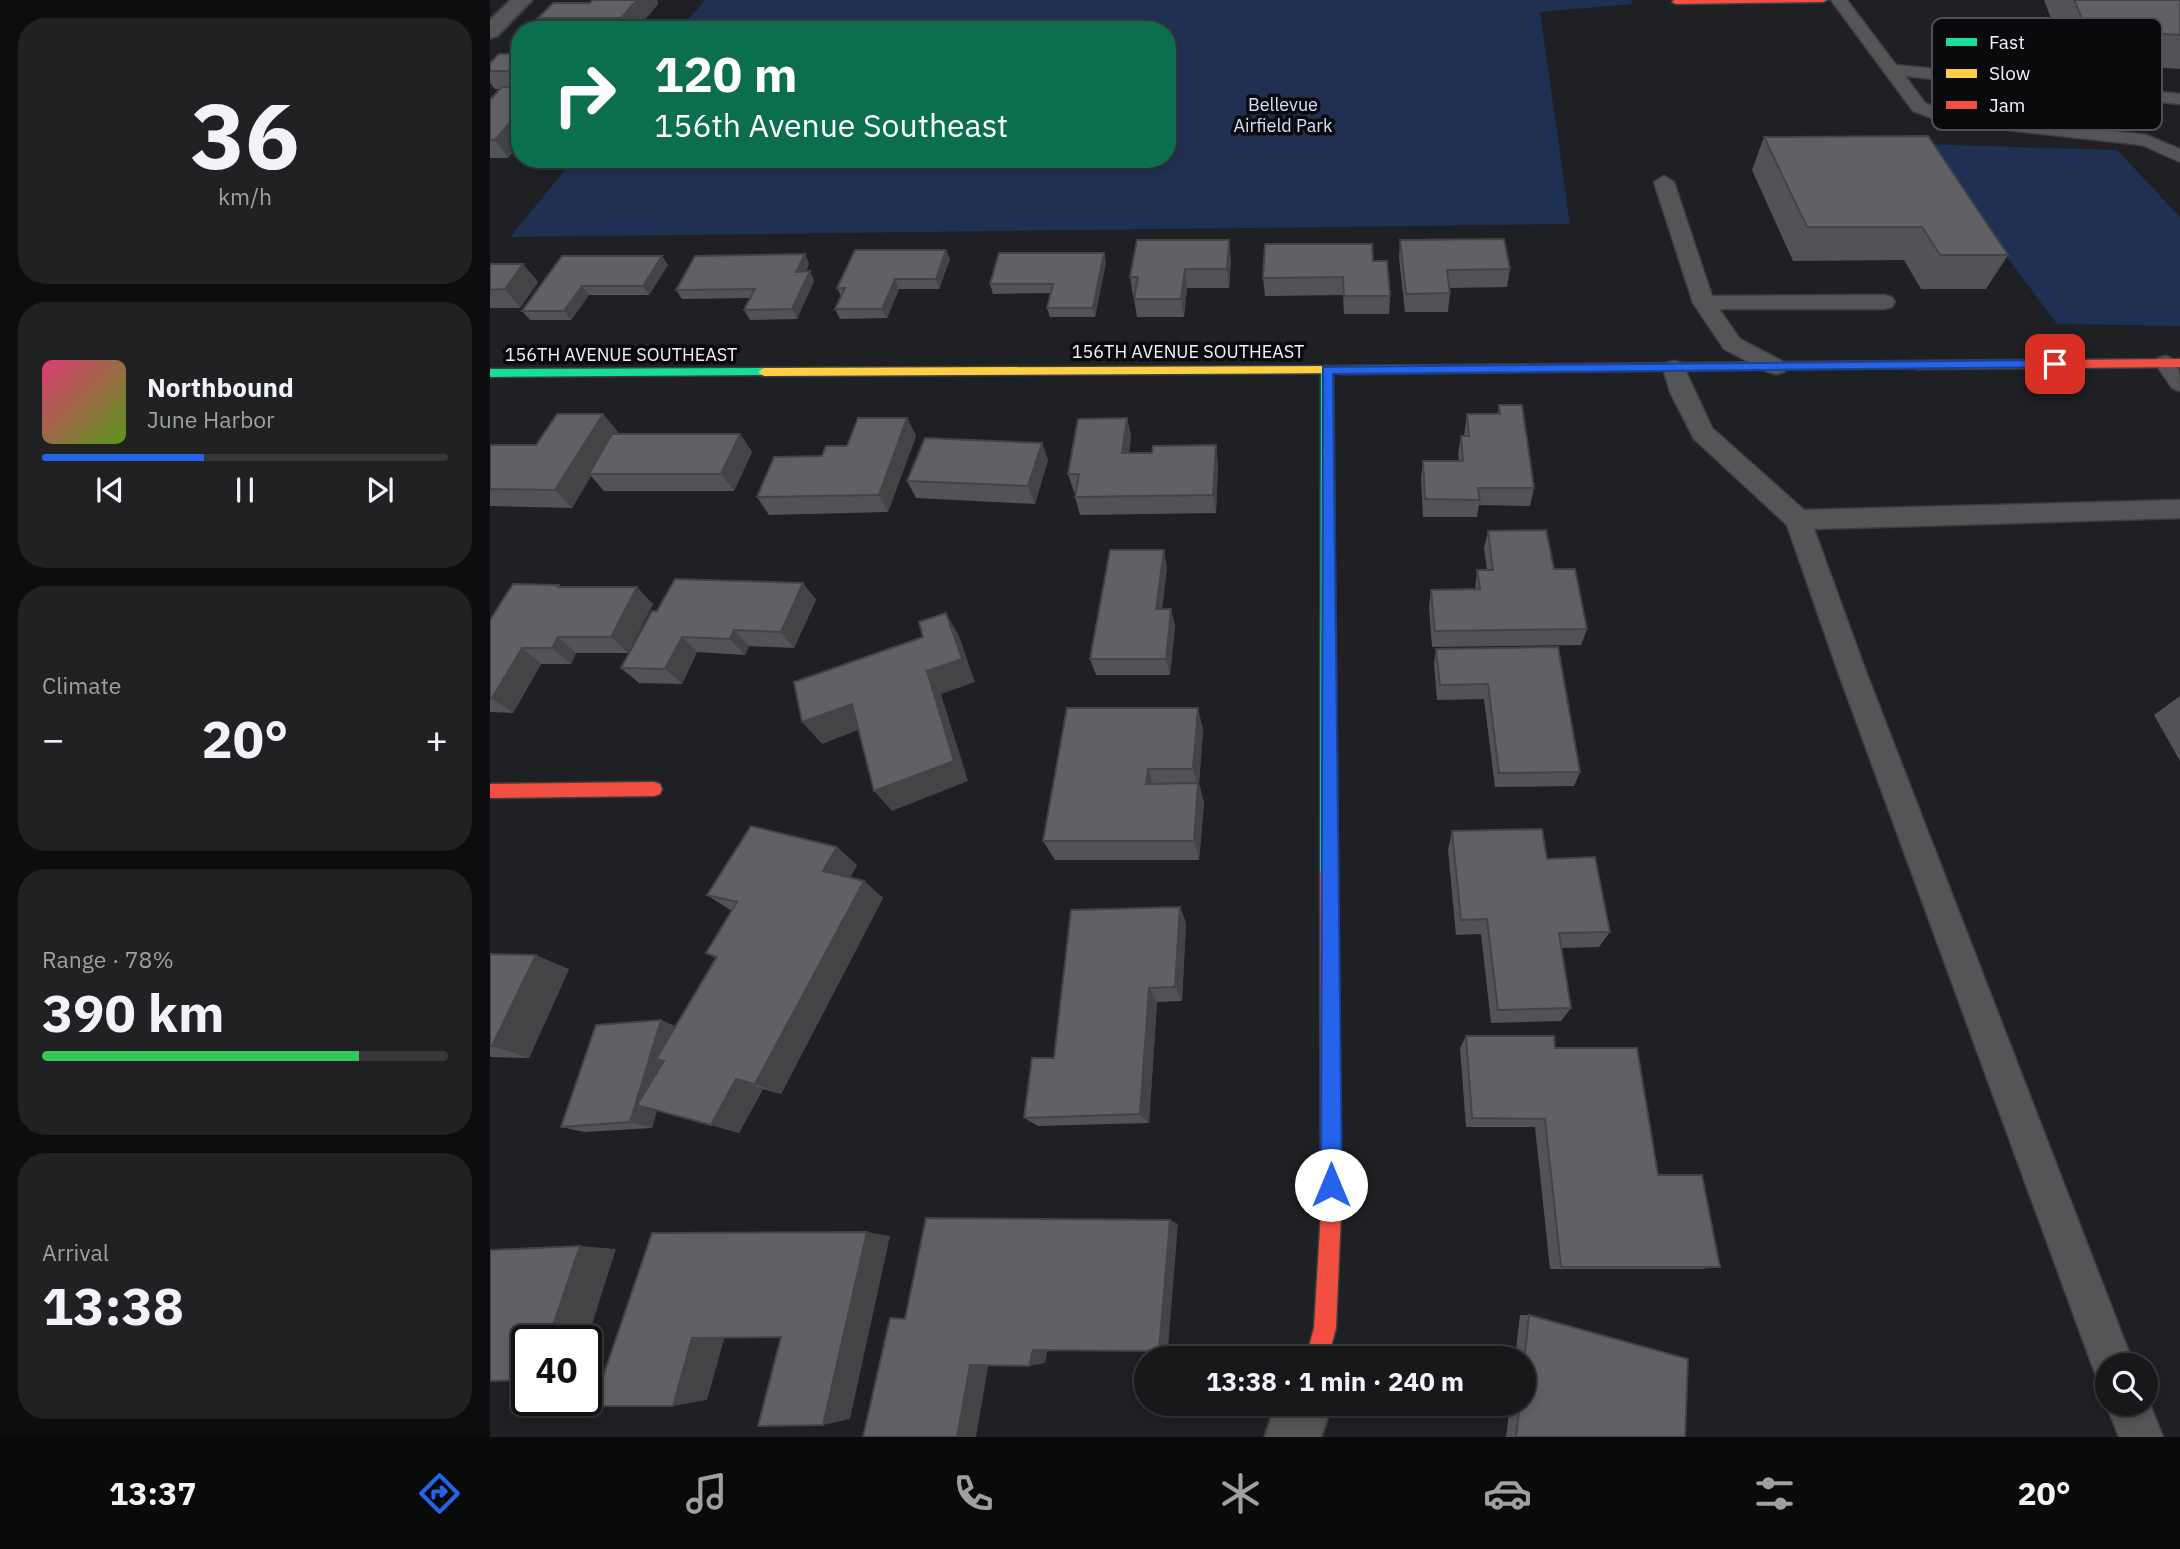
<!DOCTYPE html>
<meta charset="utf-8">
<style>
:root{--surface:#16181a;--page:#1f2123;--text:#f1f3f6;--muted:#9ea0a2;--line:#353739;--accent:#2563eb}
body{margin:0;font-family:"IBM Plex Sans",sans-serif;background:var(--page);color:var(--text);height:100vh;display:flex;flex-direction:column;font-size:26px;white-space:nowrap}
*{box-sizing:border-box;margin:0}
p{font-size:23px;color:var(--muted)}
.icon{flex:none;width:38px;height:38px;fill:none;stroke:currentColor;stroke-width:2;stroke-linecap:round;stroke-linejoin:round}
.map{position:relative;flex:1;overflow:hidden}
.panel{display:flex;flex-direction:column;gap:18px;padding:18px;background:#0c0d0e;width:490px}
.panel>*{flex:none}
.guide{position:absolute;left:21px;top:21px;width:665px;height:147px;border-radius:28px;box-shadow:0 4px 10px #0003,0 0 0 2px var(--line);background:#0b6e4f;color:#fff;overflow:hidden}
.controls{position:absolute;left:1605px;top:1353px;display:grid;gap:14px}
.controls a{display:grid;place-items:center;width:63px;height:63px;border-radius:50%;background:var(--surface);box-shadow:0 4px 10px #0003,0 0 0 2px var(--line);font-size:35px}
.speed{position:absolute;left:21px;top:1325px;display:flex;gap:14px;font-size:35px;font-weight:700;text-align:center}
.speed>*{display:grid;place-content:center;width:91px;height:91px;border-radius:50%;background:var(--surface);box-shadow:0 4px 10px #0003,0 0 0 2px var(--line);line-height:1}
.speed .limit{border:4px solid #111;border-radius:10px;background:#fff;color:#111}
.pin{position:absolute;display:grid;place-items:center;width:60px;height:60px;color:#fff;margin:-30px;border-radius:14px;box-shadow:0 4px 10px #0006}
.me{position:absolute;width:77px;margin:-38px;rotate:0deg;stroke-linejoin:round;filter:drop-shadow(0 0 5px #0008)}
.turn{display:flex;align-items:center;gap:24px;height:147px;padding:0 28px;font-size:32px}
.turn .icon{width:91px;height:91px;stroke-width:2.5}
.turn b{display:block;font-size:49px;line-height:60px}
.big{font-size:52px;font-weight:700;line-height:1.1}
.panel .card{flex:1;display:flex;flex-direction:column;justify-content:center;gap:10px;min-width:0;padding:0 24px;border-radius:28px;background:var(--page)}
.panel .dial{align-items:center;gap:0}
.dial b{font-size:91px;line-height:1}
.song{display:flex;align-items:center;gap:21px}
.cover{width:84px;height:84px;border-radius:10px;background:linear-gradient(135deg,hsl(340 70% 55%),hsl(90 70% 35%))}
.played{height:7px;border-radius:4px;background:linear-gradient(90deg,var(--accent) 40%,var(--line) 40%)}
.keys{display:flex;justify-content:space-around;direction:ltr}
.heat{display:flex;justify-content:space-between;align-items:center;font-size:38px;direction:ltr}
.charge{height:10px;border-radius:5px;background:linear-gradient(90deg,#34c759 78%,var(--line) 0)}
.trip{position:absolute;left:644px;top:1346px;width:402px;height:70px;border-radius:35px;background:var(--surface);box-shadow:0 4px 10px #0003,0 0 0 2px var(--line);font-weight:700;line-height:70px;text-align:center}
.menu{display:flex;height:112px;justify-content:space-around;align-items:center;background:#090a0a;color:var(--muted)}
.menu .icon{width:49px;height:49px}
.menu .current{color:var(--accent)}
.menu b{font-size:32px;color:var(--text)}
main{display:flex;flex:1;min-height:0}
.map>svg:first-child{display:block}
.green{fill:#1f3053}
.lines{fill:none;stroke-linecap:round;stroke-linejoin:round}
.lane-casing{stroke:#3d3e40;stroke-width:3}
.street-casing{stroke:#3d3e40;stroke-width:4}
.fast-casing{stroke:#3d3e40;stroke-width:3}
.slow-casing{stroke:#3d3e40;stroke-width:3}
.jam-casing{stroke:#3d3e40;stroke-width:3}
.lane{fill:#545556;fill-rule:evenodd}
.street{fill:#545556;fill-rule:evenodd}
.fast{fill:#16e098;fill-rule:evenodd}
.slow{fill:#ffcf43;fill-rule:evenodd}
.jam{fill:#f24e42;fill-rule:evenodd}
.wall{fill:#525356}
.shaded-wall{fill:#424446}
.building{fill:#5f6164;stroke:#424446;stroke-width:2}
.route{fill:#2563eb;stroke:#184099;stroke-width:2}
.labels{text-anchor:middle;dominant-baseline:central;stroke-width:7;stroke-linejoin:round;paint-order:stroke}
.far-park-label{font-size:18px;fill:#d1e1fe;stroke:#080a0c}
.far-street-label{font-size:18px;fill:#f3f4f8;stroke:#080a0c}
.key{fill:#080a0c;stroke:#4e5053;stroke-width:2}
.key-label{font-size:19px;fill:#f3f4f8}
</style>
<main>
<section class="panel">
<div class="card dial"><b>36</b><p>km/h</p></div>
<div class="card">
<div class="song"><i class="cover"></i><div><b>Northbound</b><p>June Harbor</p></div></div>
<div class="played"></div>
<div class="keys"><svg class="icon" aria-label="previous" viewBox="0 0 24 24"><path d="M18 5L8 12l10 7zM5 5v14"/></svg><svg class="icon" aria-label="pause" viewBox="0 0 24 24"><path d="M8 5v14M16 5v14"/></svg><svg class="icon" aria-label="next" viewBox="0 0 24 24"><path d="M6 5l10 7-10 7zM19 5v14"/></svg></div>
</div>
<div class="card"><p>Climate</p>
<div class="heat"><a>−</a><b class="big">20°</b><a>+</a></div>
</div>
<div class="card"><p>Range · 78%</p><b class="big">390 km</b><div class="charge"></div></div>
<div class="card"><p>Arrival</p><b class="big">13:38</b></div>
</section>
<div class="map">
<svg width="1690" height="1437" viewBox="0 0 1690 1437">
<rect width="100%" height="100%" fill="#1e2023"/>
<!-- green -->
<path class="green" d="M215,0H1141L1142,4L1050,12L1080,224L20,237L84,159H677V30H190Z
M1432,144L1627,150L1690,217V326L1567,324Z"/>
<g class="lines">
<!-- lane casing -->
<g class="lane-casing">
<path id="lane" d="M1341,0H1357L1406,65L1690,94V104L1415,76L1435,103L1459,113L1656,135L1690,149V162L1652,145L1456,123L1423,111Z
M1174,176L1184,182L1222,296L1394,295L1402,297L1405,302L1402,307L1394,309H1229L1250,339L1294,362L1297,367L1294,372L1286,374L1278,372L1234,349L1203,303L1164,182Z
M1676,356C1690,360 1690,375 1690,391L1682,388L1665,363L1668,358Z
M1184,361L1192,363L1222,428L1314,510L1690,500V518L1324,529L1375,669L1644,1365H1617V1384L1608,1380L1602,1365L1347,669L1297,525L1204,439L1180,392L1173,368L1176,363Z
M1656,1394L1673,1437H1629L1616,1404L1617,1402L1656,1404Z"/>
</g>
<!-- street casing -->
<g class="street-casing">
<path id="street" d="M21,0H42L7,36L0,38V20Z
M786,1404H842L831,1437H775Z"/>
</g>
<!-- fast casing -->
<g class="fast-casing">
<path id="fast" d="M1427,361L1431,362V368L851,374L845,370L851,366Z
M837,366L843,370L848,874L845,880L839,882L833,880L830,874L831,370Z
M274,368L278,369V375L0,377V369Z"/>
</g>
<!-- slow casing -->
<g class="slow-casing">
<path id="slow" d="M851,366L857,370L855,373L274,376L268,372L274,368Z"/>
</g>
<!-- jam casing -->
<g class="jam-casing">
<path id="jam" d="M1184,0H1337L1333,2L1186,4L1182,2Z
M1690,359V367L1427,369L1421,365L1427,361Z
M164,782L170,784L172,789L170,794L164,796L0,798V784Z
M839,866L845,868L848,874L851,1212L846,1328L838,1358H816L824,1328L831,1212L830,874L833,868Z"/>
</g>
<!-- lane -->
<use href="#lane" class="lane"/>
<!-- street -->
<use href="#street" class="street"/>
<!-- fast -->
<use href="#fast" class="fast"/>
<!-- slow -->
<use href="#slow" class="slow"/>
<!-- jam -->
<use href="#jam" class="jam"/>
</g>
<!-- wall -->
<path class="wall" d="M103,0H167L168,4L146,30H55L48,18L100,3Z
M1554,0H1690V69L1577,60Z
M30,54V144L18,158H0V100L10,89H5L0,83V63Z
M1274,137L1518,255L1496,289H1431L1414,260L1303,261L1262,170Z
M910,240L1020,269L1017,287L959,288L960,293L958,312H915L909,258Z
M456,250L460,259L449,289H409L397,318L350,319L345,309L351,296L347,288Z
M614,253L616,262L605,317H560L557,308L561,293L503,294L500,284Z
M315,254L319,263L316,272L320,271L324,281L307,319L260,320L254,310L260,298L192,299L186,290Z
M72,256H172L178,265L159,295H99L81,320H40L32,311Z
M741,259L739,288H697L694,317H647L644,299V296H643L640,277Z
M883,261L900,296L899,314H854L853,295L775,296L773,278Z
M0,264H33L48,282L30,308H0Z
M1009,405L1044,488L1040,506L989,505L987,517H933L931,478L933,461H969L968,454L971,436H974L977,414H1008Z
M113,414L128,432L126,434H250L262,452L244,491H114L101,476L82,508L0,506V445H46Z
M417,418L426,436L398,512L279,515L267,497L332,456L357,446Z
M637,418L641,436L639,453L728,463L726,513L590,515L585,497L586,492H584L578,474Z
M558,460L545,504L426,498L417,481Z
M998,531L1064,569L1097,629L1091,645L942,647L939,607L941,590H985L987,570H997L994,548Z
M677,567L672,609L685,625L680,675H606L600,659Z
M313,583L326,600L304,648L259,646L255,655L207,652L192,684L149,683L131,668L167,611Z
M69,585L72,587L163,604L138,653H86L81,664H51L23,713L0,712V620Z
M1068,647L1090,772L1084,786L1005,787L994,699L947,700L944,664L946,649Z
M1690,696V761L1664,715Z
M713,729L709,784L714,803L709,860H565L553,841Z
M962,831L1057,859L1120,932L1109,947L1071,948L1081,1008L1071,1021L1001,1023L991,934L966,935L958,850Z
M367,865L360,878L374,881L393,898L291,1094L273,1089L249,1133L167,1110L162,1128L95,1132L71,1127L185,1026L225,958L216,953L242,911L217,895Z
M690,907L696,923L692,1001L667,1002L659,1123L548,1126L534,1118L564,1058Z
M0,954L79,969L39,1058L0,1057Z
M976,1036L1065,1048L1168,1175L1230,1267L1211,1269H1060L1045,1127H976L970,1048Z
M1030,1315H1039L1195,1437H1016L1020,1404H1034V1358H1025Z"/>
<!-- shaded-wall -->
<path class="shaded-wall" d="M147,0H167L168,4L146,30H138L131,18Z
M30,111V144L18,158L5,140Z
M739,240L741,259L739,288L737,269Z
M456,250L460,259L449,289L446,279Z
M614,253L616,262L605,317L603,308Z
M315,254L319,263L311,281L306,272Z
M172,256L178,265L159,295L153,286Z
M33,264L48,282L30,308L15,289Z
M695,269L697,288L694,317L691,299Z
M320,271L324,281L307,319L302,309Z
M405,279L409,289L397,318L392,309Z
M92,286L99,295L81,320L74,311Z
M113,414L128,432L103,474H99L101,476L82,508L65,490Z
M417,418L426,436L398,512L389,495Z
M637,418L641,436L636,471L632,453Z
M250,434L262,452L244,491L231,474Z
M552,443L558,460L545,504L538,486Z
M726,445L728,463L726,513L723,495Z
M674,550L677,567L670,625L666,609Z
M313,583L326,600L304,648L291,632Z
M147,587L163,604L138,653L121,637Z
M681,609L685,625L680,675L676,659Z
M456,613L469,636L485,682L451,694L478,781L402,811L384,791L437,671Z
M244,630L259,646L255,655L240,639Z
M68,637L86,653L81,664L62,648Z
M192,637L207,652L192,684L175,669Z
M32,648L51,664L23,713L2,698Z
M362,704L379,726L332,744L312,722Z
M708,708L713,729L709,784L714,803L709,860L704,841L708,788L703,769Z
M658,769L665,789L656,784Z
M347,847L367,865L354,888L333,871Z
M374,881L393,898L291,1094L265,1084Z
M690,907L696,923L692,1001L685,987Z
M46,955L79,969L39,1058L2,1046Z
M659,988L667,1002L659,1123L650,1114Z
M171,1020L192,1029L166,1059L181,1064L162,1128L140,1122Z
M246,1079L273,1089L249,1133L221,1125Z
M680,1220L688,1224L678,1348L669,1351Z
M377,1232L400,1236L360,1419L333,1425Z
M90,1246L126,1249L96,1343V1340H58Z
M235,1336L217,1400L183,1406L202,1338Z
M558,1348L555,1363L539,1366L543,1350Z
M499,1362L486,1437H467L480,1365Z"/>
<!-- building -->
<path class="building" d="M103,0H147L131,18H48L63,3H100Z
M1584,0H1690V35L1596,28Z
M9,54H30V71H0V63Z
M12,87H30V111L5,140H0V100Z
M1438,136L1518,255H1450L1432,227H1317L1274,137Z
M1014,239L1020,269L957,270L960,293L916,294L910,240Z
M647,240H739L737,269H695L691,299H644L648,277H640Z
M775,244H882L883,261H897L900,296H854L853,277L773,278Z
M365,250H456L446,279H405L392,309H345L355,288H347Z
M509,253H614L603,308H557L563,284H500Z
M315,254L306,272L320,271L302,309L254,310L265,289L186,290L205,256Z
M72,256H172L153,286H92L74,311H32Z
M0,264H33L15,289L0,290Z
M1009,405H1032L1044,488H988L990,500L935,499L933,461H973L971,436H979L977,414H1010Z
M67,414H113L65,490L0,489V445H46Z
M368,418H417L389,495L267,497L284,457L332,456L336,446H357Z
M637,418L632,453H662L663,446L726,445L723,495L585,497L589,474H578L588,419Z
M122,434H250L231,474H99Z
M435,438L552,443L538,486L417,481Z
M1056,530L1064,569H1085L1097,629L945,631L941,590L990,589L987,570H1003L998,531Z
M620,550H674L666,609H681L676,659H600Z
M185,579L313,583L291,632L244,630L240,639L192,637L175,669L131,668L162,611H167Z
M23,584L69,585L68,587H147L121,637H68L62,648H32L2,698H0V620Z
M456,613L472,659L437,671L464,761L384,791L362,704L312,722L304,682L433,637L429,622Z
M1068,647L1090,772L1009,773L998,684L950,685L946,649Z
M577,708H708L703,769H658L656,784L708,783L704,841H553Z
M261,826L347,847L333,871L374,881L265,1084L246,1079L221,1125L147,1105L174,1061L166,1059L227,957L216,953L247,902L217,895Z
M1052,829L1057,859L1105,857L1120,932L1069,933L1081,1008L1008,1010L997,919L971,920L962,831Z
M690,907L685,987L659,988L650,1114L534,1118L542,1058H564L581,910Z
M0,954L46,955L2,1046H0Z
M171,1020L140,1122L71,1127L106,1025Z
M976,1036H1064L1065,1048H1147L1168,1175H1212L1230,1267H1071L1055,1119L982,1118Z
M436,1218L680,1220L669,1351L543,1350L539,1366L480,1365L467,1437H373L400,1318L415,1319Z
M377,1232L333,1425L268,1426L291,1337L202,1338L183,1406H103L162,1233Z
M90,1246L58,1340H37V1380L0,1381V1250Z
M1039,1315L1198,1359L1195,1437H1026L1030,1404H1034V1364Z"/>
<!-- route -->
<path class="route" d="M1565,360L1571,364L1569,367L843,374L852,1185L849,1192L841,1195L834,1192L831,1185L833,367Z"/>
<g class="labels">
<!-- far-park labels -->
<g class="far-park-label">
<text x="793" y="104">Bellevue<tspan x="793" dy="21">Airfield Park</tspan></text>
</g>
<!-- far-street labels -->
<g class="far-street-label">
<text x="698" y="351">156TH AVENUE SOUTHEAST</text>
<text x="131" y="354">156TH AVENUE SOUTHEAST</text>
</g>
</g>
<!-- legend -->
<rect x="1442" y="18" width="230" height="112" rx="10" class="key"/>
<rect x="1456" y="38" width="31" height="8" fill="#16e098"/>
<rect x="1456" y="69" width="31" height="9" fill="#ffcf43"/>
<rect x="1456" y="101" width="31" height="8" fill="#f24e42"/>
<g class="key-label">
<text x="1499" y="49">Fast</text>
<text x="1499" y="80">Slow</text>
<text x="1499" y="112">Jam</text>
</g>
</svg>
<div class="controls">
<a><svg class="icon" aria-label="search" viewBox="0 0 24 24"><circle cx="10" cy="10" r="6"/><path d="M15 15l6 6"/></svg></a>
</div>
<div class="speed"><div class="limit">40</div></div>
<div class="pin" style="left:1565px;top:364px;background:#d93025"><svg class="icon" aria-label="arrive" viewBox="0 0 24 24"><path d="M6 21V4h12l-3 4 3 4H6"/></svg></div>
<svg class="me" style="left:841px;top:1185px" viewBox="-20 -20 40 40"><circle r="19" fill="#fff"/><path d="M0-13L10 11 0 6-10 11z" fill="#2563eb"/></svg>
<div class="trip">13:38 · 1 min · 240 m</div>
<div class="guide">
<div class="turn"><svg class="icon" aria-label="right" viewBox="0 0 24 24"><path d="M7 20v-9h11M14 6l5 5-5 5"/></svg><div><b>120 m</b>156th Avenue Southeast</div></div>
</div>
</div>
</main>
<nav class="menu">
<b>13:37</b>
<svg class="icon current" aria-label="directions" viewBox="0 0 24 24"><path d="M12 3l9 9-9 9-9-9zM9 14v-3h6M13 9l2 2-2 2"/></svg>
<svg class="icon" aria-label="music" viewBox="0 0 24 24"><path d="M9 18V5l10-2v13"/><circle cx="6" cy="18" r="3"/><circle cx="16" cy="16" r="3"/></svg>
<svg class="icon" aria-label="phone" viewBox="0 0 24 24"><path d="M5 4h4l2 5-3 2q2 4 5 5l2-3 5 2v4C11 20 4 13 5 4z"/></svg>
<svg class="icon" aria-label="climate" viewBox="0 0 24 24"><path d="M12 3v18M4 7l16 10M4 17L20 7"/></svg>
<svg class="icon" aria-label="car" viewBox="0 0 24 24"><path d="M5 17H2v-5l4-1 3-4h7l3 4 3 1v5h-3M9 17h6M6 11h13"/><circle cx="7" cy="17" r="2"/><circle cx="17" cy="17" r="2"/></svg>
<svg class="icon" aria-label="filters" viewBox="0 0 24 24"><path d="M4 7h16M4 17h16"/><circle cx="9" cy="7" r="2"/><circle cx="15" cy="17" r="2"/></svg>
<b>20°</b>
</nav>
